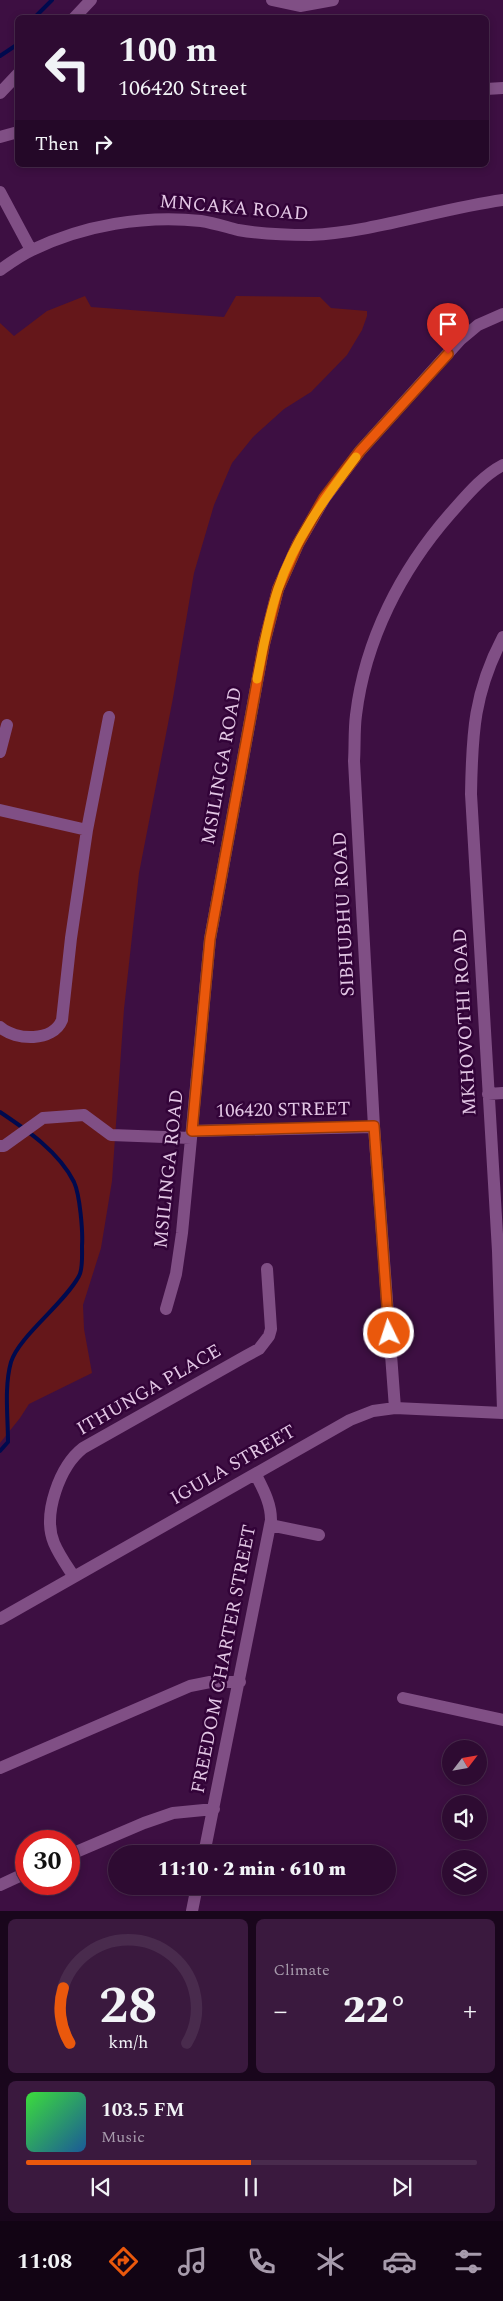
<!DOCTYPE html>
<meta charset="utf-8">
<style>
:root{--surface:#2e0b32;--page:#3a193e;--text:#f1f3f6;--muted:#a79bac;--line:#492b4d;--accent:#ea580c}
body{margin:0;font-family:Spectral,serif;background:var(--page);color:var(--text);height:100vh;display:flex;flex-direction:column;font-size:19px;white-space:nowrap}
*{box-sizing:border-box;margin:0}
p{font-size:16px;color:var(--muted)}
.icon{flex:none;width:28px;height:28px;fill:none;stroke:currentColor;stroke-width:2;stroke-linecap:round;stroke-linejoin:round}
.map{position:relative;height:1911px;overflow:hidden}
.panel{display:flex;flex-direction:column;gap:8px;padding:8px;background:#19061c;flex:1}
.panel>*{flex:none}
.top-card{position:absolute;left:15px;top:15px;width:474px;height:152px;border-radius:8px;box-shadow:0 2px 8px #0003,0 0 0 1px var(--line);background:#2e0b32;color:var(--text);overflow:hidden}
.needle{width:32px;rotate:59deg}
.tools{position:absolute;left:442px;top:1740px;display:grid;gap:10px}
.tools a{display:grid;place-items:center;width:45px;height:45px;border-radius:50%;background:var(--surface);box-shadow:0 2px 8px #0003,0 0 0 1px var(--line);font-size:25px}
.speed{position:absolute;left:15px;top:1830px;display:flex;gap:10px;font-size:25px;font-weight:700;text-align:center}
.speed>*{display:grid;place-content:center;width:65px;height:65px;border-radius:50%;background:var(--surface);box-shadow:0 2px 8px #0003,0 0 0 1px var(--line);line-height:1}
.speed .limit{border:8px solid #d22;background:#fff;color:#111}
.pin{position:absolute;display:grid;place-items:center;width:42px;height:42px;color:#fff;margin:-51px -21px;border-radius:50% 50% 50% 0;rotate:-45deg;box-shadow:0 0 5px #0007}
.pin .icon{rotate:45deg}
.me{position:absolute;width:55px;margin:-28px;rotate:356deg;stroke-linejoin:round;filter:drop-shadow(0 0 4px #0008)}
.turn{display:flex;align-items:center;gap:18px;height:105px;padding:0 20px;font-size:22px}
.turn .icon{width:65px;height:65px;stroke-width:2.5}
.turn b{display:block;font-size:35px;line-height:42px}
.then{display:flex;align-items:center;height:48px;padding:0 20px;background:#0003;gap:10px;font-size:19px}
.big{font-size:38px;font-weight:800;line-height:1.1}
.panel .card{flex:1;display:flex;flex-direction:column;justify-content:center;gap:8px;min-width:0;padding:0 18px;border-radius:8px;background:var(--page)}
.panel .dial{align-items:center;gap:0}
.dial svg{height:130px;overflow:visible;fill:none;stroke:var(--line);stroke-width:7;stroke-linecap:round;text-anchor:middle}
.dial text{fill:var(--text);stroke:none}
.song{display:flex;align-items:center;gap:15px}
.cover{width:60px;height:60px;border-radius:8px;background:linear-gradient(135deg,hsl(120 70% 55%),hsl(210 70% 35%))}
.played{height:5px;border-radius:2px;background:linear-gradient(90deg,var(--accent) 50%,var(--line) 50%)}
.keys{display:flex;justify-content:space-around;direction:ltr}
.heat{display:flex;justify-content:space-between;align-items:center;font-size:28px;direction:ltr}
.panel .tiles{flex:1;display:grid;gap:8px;grid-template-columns:1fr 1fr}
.card:last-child{grid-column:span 2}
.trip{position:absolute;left:108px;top:1845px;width:288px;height:50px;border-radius:25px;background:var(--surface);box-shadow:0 2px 8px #0003,0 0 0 1px var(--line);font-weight:800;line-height:50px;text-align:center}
.menu{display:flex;height:80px;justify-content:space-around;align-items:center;background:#120414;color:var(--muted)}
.menu .icon{width:35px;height:35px}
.menu .active{color:var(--accent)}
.menu b{font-size:22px;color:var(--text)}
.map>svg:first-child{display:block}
.green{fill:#65171a}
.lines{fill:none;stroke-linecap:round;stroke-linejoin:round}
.stream{stroke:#000a4e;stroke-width:4}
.minor{stroke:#804f85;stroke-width:12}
.route-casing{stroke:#983908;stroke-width:12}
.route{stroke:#ea580c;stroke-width:9}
.slow{stroke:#f59e0b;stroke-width:9}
.labels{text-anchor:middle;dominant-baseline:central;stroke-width:5;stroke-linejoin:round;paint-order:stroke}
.street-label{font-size:19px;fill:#e3c7e5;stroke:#320338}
</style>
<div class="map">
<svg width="503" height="1911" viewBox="0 0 503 1911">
<rect width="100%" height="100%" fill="#3d0f42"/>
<!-- green -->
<path class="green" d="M85,296L91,307L224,317L236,296L320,297L331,308L367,311V316L362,330L347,355L311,392L284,409L253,437L232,463L214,505L194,573L173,698L139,873L124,1009L112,1181L101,1248L83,1305L84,1329L92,1373L29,1404L20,1418L0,1443V323L14,336L47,311Z"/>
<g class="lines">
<!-- stream -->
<path class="stream" d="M34,18L52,0
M0,56L18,44
M0,1112C27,1130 59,1152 74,1182C80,1195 83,1232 82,1246C82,1255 83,1269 79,1276C64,1304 19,1336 11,1362C4,1387 8,1417 8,1442L0,1451"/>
<!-- minor -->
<path class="minor" d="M272,0L300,6L333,0
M74,18L91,0
M486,89L503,88
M0,93L18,74
M0,137L18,132
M0,192L31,250
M0,270C10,263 21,255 32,250C84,225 144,215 201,221C214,223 226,227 238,230C262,234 286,235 310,235C375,232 438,209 503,200
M503,637C474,692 472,733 471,794L498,1251L503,1410
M0,752L7,725
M0,810L87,830
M0,1027C16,1041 53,1042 62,1020L71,938L87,830L109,717
M488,1094L503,1093
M192,1131L374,1127
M0,1146H4L43,1118L84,1115L111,1135L191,1138
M166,1309L176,1274L182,1233L210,939L264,644L278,589L298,544L324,499L360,451L460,340L478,325L503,314
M395,1408L374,1127L354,761C355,746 354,730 356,715C365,640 401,570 450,514C466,496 482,476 503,465
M270,1525L319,1535
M74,1577C67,1566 59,1555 54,1543C42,1514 60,1466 83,1448L246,1356L259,1349L269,1336L271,1329L267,1269
M0,1619L350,1420L373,1411L395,1408L503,1413
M403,1698L503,1720
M0,1768L190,1686L210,1682H240
M204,1854L271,1520C271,1503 263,1489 256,1475
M69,1855L144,1823L173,1813L214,1809
M0,1885L26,1873
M192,1911L197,1886"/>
</g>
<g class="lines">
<!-- route casing -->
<g class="route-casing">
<path id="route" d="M389,1333L374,1126L192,1131L210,939L264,644L278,589L298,544L324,498L360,451L448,354"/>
</g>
<!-- route -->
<use href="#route" class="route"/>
<!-- slow -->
<path class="slow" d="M257,679C263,649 268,618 278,589C294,540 325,498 356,457"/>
</g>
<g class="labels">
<!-- street labels -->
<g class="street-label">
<text transform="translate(234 208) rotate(5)">MNCAKA ROAD</text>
<text transform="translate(222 766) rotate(-80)">MSILINGA ROAD</text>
<text transform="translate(344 914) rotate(-93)">SIBHUBHU ROAD</text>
<text transform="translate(465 1022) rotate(-93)">MKHOVOTHI ROAD</text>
<text transform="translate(283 1110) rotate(-1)">106420 STREET</text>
<text transform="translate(169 1169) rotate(-84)">MSILINGA ROAD</text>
<text transform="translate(149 1390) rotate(-30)">ITHUNGA PLACE</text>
<text transform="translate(233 1465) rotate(-30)">IGULA STREET</text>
<text transform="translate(224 1659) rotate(-79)">FREEDOM CHARTER STREET</text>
</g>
</g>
</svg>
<div class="tools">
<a><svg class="needle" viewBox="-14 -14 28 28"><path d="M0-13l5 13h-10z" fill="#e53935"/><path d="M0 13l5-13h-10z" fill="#a79bac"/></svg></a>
<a><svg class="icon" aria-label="sound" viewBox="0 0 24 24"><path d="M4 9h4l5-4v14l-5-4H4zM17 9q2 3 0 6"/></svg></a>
<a><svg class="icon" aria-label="layers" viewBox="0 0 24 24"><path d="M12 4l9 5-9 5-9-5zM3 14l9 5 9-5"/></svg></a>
</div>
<div class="speed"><div class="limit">30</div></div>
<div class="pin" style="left:448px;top:354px;background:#d93025"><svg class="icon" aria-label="arrive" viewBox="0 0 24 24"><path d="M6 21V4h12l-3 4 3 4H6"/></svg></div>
<svg class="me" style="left:389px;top:1333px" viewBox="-20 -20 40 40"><circle r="17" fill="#ea580c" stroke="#fff" stroke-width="3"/><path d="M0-11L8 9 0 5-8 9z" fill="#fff"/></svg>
<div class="trip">11:10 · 2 min · 610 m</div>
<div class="top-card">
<div class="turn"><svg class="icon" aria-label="left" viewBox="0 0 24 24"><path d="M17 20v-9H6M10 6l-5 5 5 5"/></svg><div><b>100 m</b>106420 Street</div></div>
<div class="then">Then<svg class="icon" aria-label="right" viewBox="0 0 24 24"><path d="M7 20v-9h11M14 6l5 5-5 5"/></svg></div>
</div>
</div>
<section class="panel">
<div class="tiles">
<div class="card dial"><svg viewBox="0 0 100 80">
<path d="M14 69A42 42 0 1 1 86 69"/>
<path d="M14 69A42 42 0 0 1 10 35" stroke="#ea580c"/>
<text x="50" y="56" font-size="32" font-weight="700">28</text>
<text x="50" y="72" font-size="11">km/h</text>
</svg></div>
<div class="card"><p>Climate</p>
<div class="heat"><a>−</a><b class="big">22°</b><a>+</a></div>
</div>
<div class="card">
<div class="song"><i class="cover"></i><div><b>103.5 FM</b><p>Music</p></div></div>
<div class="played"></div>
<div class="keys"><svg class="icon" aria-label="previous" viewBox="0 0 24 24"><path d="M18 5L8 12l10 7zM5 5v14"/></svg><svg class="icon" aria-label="pause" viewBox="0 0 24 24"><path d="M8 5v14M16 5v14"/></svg><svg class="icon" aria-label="next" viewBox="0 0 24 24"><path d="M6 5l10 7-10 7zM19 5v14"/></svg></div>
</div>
</div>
</section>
<nav class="menu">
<b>11:08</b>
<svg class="icon active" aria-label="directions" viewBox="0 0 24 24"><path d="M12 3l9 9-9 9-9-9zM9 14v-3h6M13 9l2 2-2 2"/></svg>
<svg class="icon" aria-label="music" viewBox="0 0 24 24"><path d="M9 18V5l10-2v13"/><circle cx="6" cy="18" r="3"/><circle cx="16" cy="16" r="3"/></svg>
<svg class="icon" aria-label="phone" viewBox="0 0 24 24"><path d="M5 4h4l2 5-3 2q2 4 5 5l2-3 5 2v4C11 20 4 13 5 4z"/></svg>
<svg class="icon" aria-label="climate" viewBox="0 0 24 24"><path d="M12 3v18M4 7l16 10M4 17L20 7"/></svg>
<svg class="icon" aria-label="car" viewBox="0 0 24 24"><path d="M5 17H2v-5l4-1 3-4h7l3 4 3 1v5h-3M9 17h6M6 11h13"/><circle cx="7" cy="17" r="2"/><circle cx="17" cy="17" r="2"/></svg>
<svg class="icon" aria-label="filters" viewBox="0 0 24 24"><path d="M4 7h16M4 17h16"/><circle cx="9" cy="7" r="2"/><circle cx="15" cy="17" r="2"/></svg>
</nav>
